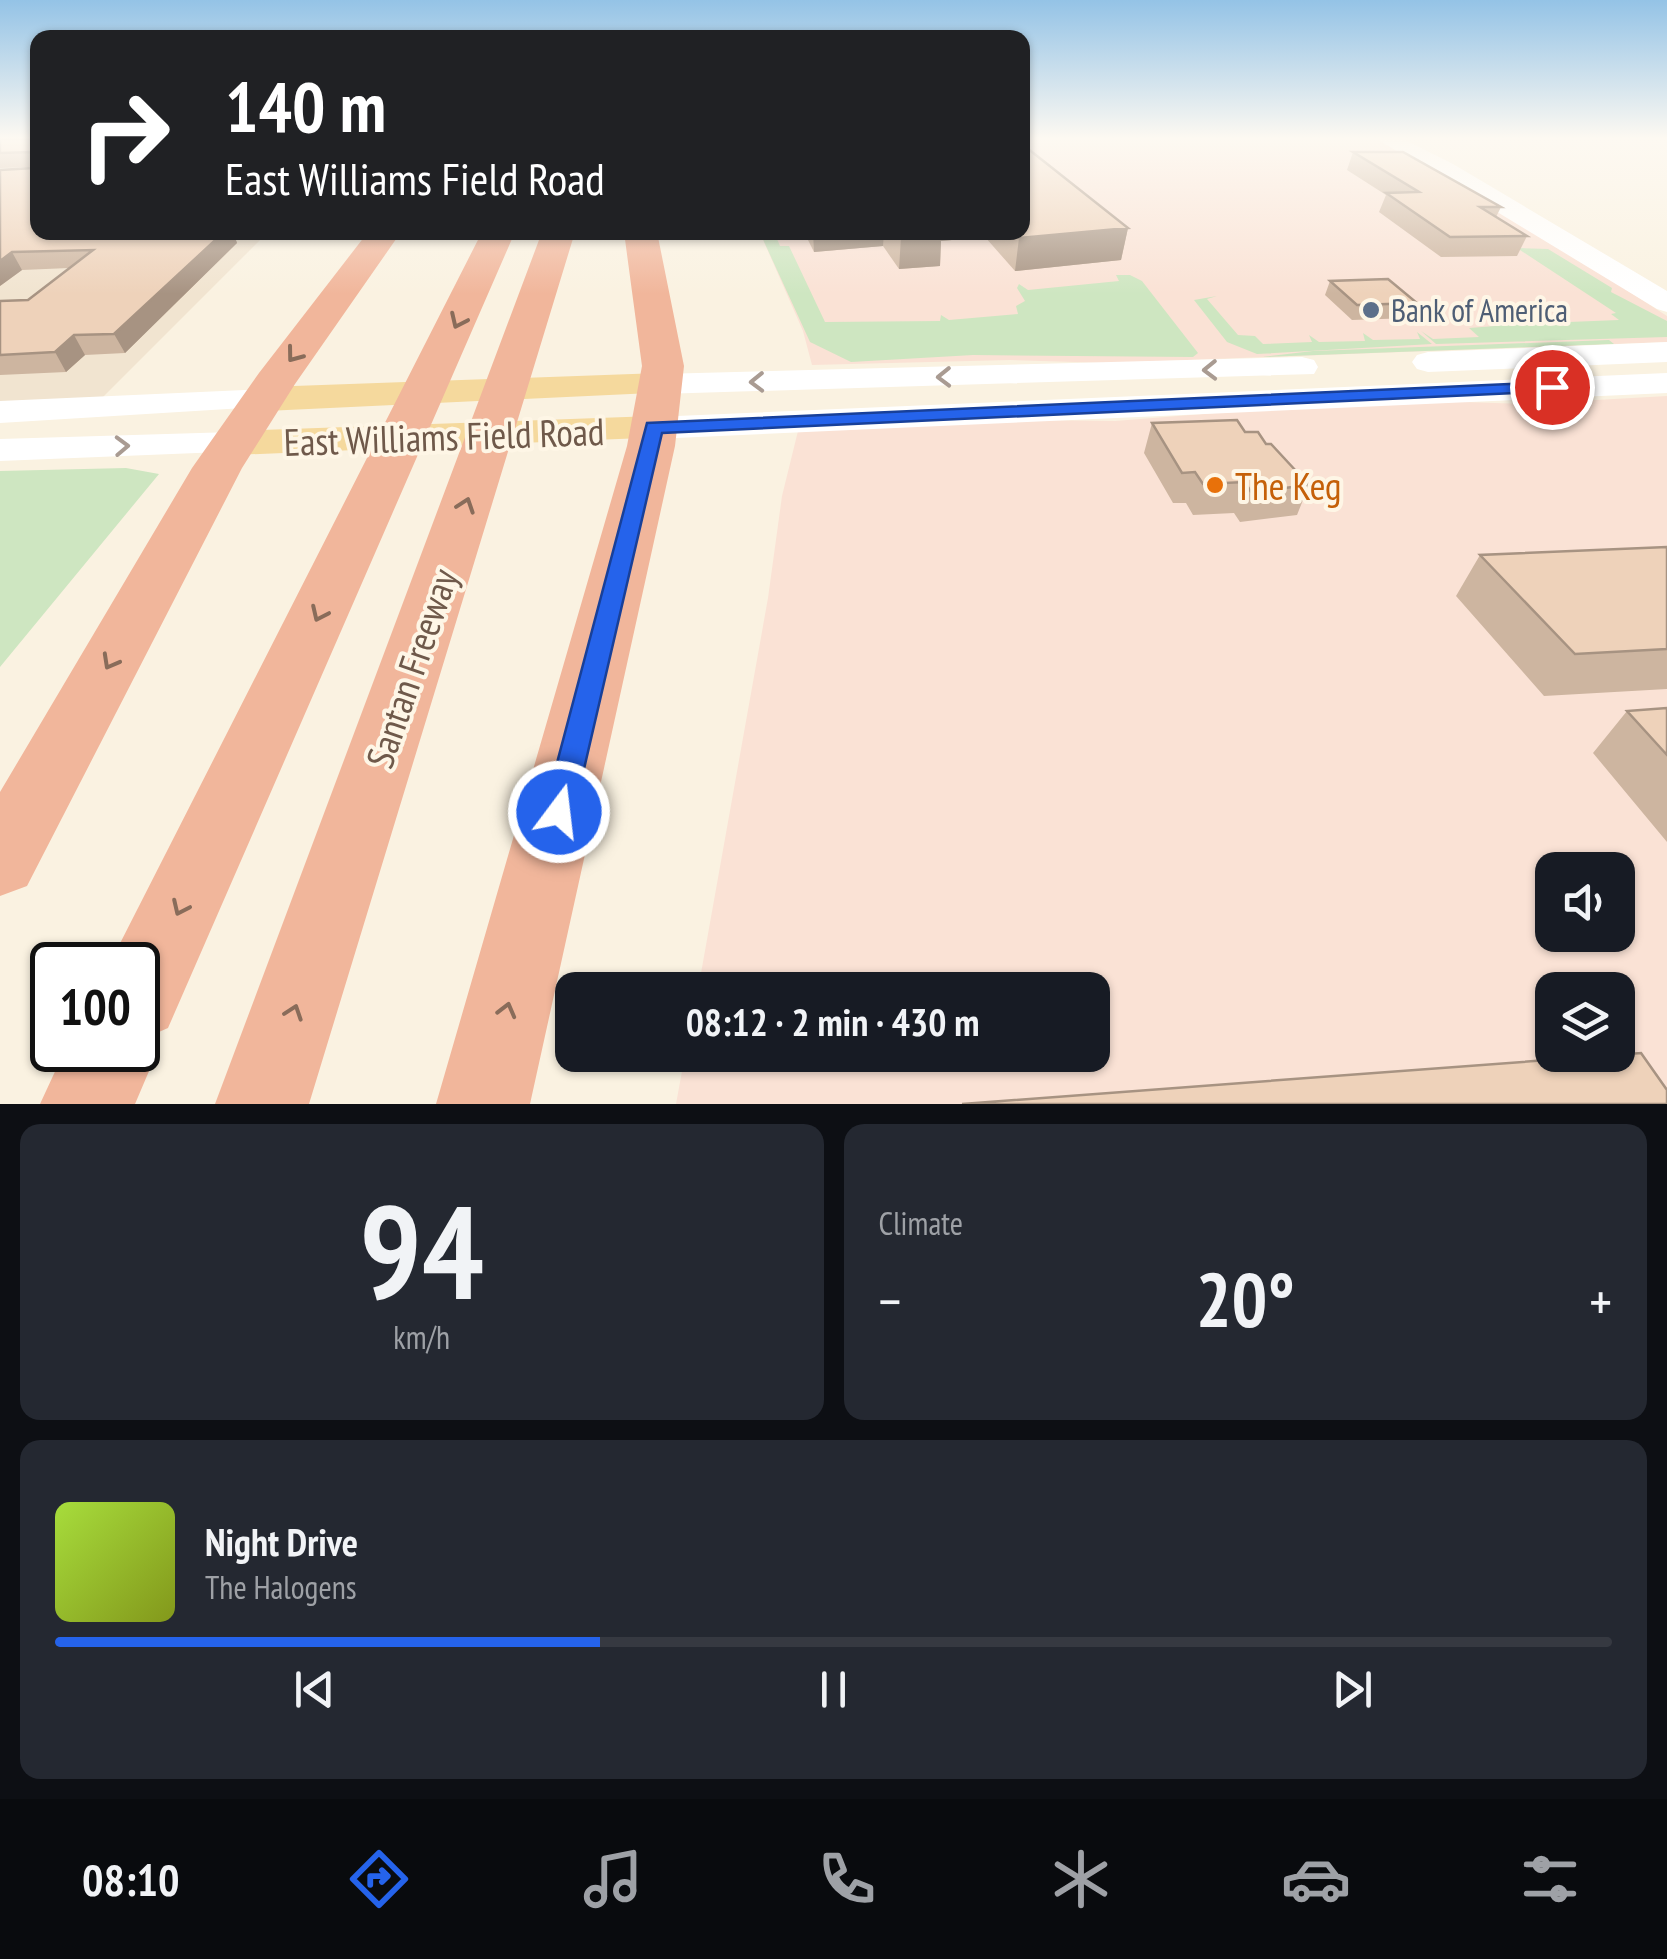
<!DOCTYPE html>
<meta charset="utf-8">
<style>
:root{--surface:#171b24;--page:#242831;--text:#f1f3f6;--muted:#9ea1a6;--line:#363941;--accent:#2563eb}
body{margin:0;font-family:"PT Sans Narrow",sans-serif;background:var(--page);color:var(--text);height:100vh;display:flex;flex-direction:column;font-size:38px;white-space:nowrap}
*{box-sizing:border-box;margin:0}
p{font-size:32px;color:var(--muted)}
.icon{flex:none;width:55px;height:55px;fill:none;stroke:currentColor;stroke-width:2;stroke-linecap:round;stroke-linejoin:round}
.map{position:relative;height:1104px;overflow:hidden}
.panel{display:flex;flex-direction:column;gap:20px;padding:20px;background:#0d0f14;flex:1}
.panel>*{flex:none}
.guide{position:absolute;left:30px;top:30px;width:1000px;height:210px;border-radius:20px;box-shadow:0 2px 8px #0004;background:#202124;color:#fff;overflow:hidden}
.fabs{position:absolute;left:1535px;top:852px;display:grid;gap:20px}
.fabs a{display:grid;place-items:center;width:100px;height:100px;border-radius:20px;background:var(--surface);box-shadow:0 2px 8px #0004;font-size:50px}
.speed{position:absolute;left:30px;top:942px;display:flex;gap:20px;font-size:50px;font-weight:700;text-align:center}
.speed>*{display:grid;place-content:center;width:130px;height:130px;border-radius:50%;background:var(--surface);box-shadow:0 2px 8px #0004;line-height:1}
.speed .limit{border:5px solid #111;border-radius:15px;background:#fff;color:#111}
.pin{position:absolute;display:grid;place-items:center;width:85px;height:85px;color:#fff;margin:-42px;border:5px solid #fff;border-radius:50%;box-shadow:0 2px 10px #0007}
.me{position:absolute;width:110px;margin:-55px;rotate:15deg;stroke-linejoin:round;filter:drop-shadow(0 0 8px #0008)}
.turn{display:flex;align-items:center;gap:35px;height:210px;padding:0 30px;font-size:45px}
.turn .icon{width:130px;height:130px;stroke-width:2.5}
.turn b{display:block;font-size:70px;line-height:85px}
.big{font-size:75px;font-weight:600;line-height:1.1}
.panel .card{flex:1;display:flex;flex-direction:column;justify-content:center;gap:15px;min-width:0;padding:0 35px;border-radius:20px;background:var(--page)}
.panel .dial{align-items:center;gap:0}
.dial b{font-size:130px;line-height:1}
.song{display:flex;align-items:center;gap:30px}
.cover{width:120px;height:120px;border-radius:15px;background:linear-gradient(135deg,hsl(80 70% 55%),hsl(70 70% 35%))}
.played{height:10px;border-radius:5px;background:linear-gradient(90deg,var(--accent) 35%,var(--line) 35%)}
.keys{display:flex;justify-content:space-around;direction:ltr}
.heat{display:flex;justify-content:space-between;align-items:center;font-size:55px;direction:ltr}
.panel .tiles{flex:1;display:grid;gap:20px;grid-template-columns:1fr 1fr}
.card:last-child{grid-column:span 2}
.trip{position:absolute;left:555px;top:972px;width:555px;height:100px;border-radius:20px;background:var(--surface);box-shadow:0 2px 8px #0004;font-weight:600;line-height:100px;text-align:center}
.menu{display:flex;height:160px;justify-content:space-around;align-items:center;background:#090b0e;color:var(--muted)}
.menu .icon{width:70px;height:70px}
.menu .current{color:var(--accent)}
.menu b{font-size:45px;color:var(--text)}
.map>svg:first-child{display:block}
.residential{fill:#f1e4d0}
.commercial{fill:#fae2d5;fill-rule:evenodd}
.green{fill:#cee6c1}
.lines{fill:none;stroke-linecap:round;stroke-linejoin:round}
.secondary{fill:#fff;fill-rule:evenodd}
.primary{fill:#f5d99d;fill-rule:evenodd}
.highway{fill:#f1b69b;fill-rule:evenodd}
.wall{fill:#cdb5a0}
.shaded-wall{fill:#a79382}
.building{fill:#eed2ba;stroke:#a79382;stroke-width:2.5}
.oneway{stroke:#896c5a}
.oneway2{stroke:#a99b92}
.route{fill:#2563eb;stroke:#184099;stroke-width:2.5}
.service-dot{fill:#5c6f8a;stroke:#fef6e6;stroke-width:4}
.food-dot{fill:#e8710a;stroke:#fef6e6;stroke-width:4}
.labels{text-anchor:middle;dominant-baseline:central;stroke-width:8;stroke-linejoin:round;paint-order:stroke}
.far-service-label{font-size:32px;fill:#4e5e75;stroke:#fef6e6;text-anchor:start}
.street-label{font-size:38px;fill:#6f594a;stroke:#fef6e6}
.food-label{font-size:38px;fill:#c56008;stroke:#fef6e6;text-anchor:start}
</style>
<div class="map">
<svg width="1667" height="1104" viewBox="0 0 1667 1104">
<rect width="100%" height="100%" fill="#faf2e1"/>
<!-- residential -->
<path class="residential" d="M0,139H37L38,232L267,233L100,400L0,405Z"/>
<!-- commercial -->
<path class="commercial" d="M1023,139H1378L1531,228L1667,316V342L1109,363L1010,360L812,365L803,331L760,233L1022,232Z
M1667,396V1104H676L685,1055H1092V990H698L768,598L782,496L798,431L1026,420L1115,421L1302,406L1433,401L1526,404ZM1552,870H1618V935H1552ZM1552,990H1618V1055H1552Z"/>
<!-- green -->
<path class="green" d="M760,233H783L775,234L780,246H789L825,322L940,321L941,315L949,320L1018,314L1016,306L1025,301L1017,288L1019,284L1028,290L1119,281L1116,275H1130L1142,281L1198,353L1193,357L973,355L851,362L810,342Z
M1517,248L1548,249L1612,288L1611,292L1667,321V337L1436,344L1421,331L1433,339L1479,337L1469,328L1495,326L1507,317L1521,324L1563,323L1557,315L1569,322L1619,320L1611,314L1616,313Z
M1217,296L1207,299L1238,335L1255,336L1263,344L1312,342L1309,335L1319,342L1365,341L1363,333L1373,340L1420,339L1417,332L1432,344L1257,354L1227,342L1194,300Z
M1609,340L1614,344L1262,357L1313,351Z
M126,468L159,474L0,667V471Z"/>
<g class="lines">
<!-- secondary -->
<path class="secondary" d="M1377,139H1403L1453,164L1667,291V312L1657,309Z
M1667,342V362L1428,372L1417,369L1412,362L1417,355L1428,352Z
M1302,357L1314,360L1318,367L1314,374L660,394L648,391L643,384L648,377L660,374Z
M1667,373V393L654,439L641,436L636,428L641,420L654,417Z
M266,389L278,392L283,399L278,406L0,423V401Z
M233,432L246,435L251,443L246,451L0,461V439Z"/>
<!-- primary -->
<path class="primary" d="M660,373L673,376L679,384L673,392L266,411L252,407L247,399L252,391L266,387Z
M654,416L668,419L674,428L668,437L233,455L218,452L212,443L218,434L233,431Z"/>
<!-- highway -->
<path class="highway" d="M368,232H401L295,384L242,468L27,886L0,896V792L192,468L259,373Z
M482,232H515L168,1028L152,1035L158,1050L135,1104H40L65,1050H138V965H109Z
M542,232H575L309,1104H215Z
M624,232H657L684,366L675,446L530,1104H436L627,446L642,366Z"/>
</g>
<!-- wall -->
<path class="wall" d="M0,139H38V232H233L237,243L125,353L85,355L66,372L0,375V301L28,300L69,268L22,270L0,286L33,167L0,168Z
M1353,152L1501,207L1496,217L1527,236L1517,256L1441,257L1379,212L1386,195L1347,170Z
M1128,228L1121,260L1015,271L985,237L941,241L940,266L899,269L883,246L814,252L804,232H1022Z
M1330,281L1417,303L1411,318L1352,320L1325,295Z
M1152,423L1245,432L1266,444L1309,485L1297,515L1240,522L1234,513L1193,515L1186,503H1173L1144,453Z
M1667,547V689L1544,696L1456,596L1480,555Z
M1667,708V842L1593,753L1627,711Z"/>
<!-- shaded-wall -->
<path class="shaded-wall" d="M1128,228L1121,260L1015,271L1019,238Z
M215,232H233L237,243L125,353L114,334Z
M813,232H884L883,246L814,252Z
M923,232H986L985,237L941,241L940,266L899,269L901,237Z
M12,252L22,270L0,286V261Z
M74,335L85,355L66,372L55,352Z"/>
<!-- building -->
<path class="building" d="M0,139H38V232H224L114,334L74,335L55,352L0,355V301L28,300L93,250L12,252L0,261V170L33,168L34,156L30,152L0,153Z
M1022,144L1128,228L1019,238L1014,232H1022Z
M1353,152H1403L1501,207H1480L1527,236L1450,237L1386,193L1419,192Z
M897,232H941L942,233L901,237Z
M1388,279L1417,303L1357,305L1330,281Z
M1237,420L1245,432H1258L1266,444H1271L1309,485L1251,492L1245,482L1203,484L1195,472L1182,473L1152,423Z
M1667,547V649L1575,654L1480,555Z
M1667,708V755L1627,711Z
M1641,1053L1667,1090V1104H962Z"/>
<!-- one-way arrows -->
<defs><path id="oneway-chevron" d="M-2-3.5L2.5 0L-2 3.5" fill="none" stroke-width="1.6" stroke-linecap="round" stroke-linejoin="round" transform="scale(2.5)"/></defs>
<g class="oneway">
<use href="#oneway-chevron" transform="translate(458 321) rotate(115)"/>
<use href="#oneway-chevron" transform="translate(294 355) rotate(127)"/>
<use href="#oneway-chevron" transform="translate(466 505) rotate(-71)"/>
<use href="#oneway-chevron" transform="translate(319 614) rotate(115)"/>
<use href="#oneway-chevron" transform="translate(110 662) rotate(119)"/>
<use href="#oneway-chevron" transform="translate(180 908) rotate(115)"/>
<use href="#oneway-chevron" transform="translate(507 1010) rotate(-75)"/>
<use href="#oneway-chevron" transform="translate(294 1012) rotate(-71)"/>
</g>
<g class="oneway2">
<use href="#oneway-chevron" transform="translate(1210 370) rotate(179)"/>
<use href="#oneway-chevron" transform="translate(944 377) rotate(179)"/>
<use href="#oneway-chevron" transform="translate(757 382) rotate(179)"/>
<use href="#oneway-chevron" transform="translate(122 446) rotate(-2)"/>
</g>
<!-- sky -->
<linearGradient id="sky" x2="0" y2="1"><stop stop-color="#94c3e6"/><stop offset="0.47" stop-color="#fdf9f2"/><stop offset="1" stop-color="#fdf9f2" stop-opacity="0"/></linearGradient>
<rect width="1667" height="294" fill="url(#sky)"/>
<!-- route -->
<path class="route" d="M1552,382L1559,383V391L662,433L574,812L570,821L559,825L549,821L544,812L647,423Z"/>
<!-- markers -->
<circle class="service-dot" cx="1371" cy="310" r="10"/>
<circle class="food-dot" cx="1215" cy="485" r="10"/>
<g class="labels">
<!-- far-service labels -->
<g class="far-service-label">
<text x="1391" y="310">Bank of America</text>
</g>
<!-- street labels -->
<g class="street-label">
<text transform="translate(444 436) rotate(-2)">East Williams Field Road</text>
<text transform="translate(411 668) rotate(-71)">Santan Freeway</text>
</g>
<!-- food labels -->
<g class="food-label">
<text x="1235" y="485">The Keg</text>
</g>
</g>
</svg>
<div class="fabs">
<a><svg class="icon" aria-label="sound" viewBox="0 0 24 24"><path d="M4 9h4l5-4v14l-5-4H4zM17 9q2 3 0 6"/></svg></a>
<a><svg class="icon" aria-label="layers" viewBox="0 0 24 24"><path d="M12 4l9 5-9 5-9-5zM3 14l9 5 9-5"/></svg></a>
</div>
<div class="speed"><div class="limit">100</div></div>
<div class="pin" style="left:1552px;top:387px;background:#d93025"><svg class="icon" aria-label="arrive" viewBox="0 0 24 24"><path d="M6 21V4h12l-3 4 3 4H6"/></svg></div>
<svg class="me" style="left:559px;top:812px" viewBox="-20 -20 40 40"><circle r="17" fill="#2563eb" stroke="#fff" stroke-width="3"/><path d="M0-11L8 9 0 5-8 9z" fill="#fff"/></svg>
<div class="trip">08:12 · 2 min · 430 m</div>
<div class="guide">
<div class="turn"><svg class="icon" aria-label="right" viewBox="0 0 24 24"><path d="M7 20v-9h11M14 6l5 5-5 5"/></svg><div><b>140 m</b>East Williams Field Road</div></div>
</div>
</div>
<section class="panel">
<div class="tiles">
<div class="card dial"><b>94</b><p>km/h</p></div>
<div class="card"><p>Climate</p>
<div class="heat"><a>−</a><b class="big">20°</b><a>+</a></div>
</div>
<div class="card">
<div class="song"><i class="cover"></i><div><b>Night Drive</b><p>The Halogens</p></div></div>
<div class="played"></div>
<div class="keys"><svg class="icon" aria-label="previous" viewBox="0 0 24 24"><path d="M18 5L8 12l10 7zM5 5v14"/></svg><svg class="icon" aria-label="pause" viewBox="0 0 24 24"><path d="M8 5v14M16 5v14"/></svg><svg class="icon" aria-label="next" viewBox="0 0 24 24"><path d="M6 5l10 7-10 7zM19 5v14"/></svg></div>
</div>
</div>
</section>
<nav class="menu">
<b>08:10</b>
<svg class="icon current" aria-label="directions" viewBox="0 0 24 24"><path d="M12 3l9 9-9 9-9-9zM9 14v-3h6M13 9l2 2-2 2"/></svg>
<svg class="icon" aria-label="music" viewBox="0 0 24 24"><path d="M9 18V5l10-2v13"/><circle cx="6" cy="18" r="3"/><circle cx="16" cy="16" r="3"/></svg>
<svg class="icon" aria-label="phone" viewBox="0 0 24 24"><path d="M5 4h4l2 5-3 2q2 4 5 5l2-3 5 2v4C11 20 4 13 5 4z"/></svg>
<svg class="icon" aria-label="climate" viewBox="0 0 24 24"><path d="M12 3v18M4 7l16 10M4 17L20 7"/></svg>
<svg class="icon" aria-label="car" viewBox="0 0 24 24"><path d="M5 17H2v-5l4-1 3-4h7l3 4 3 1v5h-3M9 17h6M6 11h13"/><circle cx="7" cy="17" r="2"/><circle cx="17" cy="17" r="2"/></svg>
<svg class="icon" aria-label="filters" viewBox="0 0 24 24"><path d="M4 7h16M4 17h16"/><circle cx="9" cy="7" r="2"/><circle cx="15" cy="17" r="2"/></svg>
</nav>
